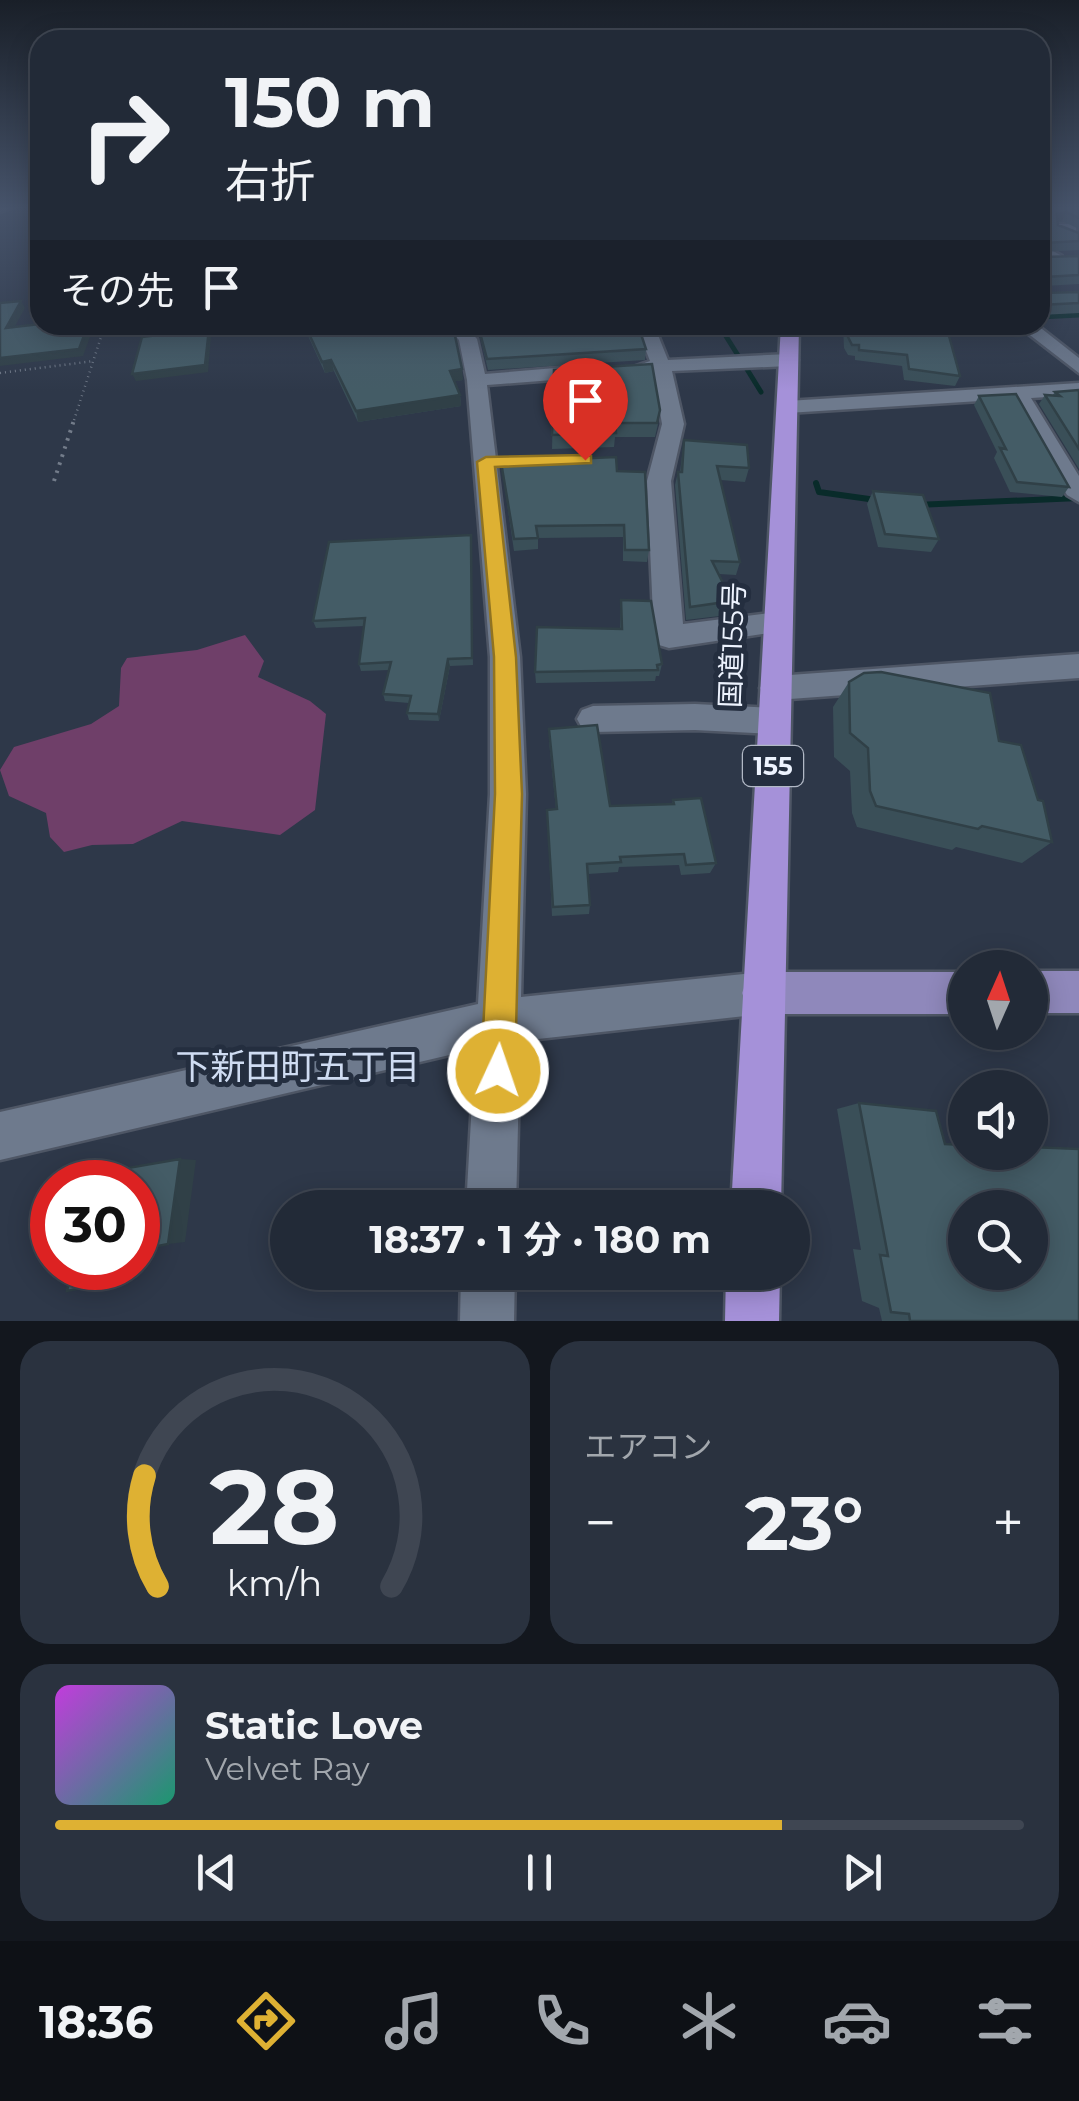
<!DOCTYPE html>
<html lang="ja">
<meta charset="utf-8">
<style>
:root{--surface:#222a37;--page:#2a323f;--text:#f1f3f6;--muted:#a2a7ad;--line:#3f4652;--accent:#deb133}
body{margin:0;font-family:Montserrat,"Noto Sans JP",sans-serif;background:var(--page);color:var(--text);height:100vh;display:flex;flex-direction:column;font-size:38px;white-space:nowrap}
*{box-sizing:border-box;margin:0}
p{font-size:32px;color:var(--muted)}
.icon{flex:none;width:55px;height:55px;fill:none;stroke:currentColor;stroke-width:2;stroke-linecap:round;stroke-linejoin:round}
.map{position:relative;height:1321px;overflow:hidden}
.panel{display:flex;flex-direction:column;gap:20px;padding:20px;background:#13171e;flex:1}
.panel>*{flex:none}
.guide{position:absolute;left:30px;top:30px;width:1020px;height:305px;border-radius:30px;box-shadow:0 5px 25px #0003,0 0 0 2px var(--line);background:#222a37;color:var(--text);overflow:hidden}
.needle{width:65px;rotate:3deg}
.controls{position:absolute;left:948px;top:950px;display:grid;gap:20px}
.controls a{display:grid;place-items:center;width:100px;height:100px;border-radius:50%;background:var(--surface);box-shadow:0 5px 25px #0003,0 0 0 2px var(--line);font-size:50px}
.speed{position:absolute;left:30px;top:1160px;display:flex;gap:20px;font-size:50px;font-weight:700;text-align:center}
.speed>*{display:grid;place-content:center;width:130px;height:130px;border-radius:50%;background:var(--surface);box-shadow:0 5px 25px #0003,0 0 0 2px var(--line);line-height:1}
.speed .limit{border:15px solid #d22;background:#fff;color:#111}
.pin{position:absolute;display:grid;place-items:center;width:85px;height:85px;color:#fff;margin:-102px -42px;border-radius:50% 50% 50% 0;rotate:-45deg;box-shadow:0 0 10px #0007}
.pin .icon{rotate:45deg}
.me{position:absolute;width:110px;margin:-55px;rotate:3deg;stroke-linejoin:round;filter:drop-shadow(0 0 8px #0008)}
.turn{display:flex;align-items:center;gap:35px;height:210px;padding:0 30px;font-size:45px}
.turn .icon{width:130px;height:130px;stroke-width:2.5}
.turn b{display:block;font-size:70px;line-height:85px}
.then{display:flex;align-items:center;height:95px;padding:0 30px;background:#0003;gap:20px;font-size:38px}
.big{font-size:75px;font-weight:700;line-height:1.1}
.panel .tile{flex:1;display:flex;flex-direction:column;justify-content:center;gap:15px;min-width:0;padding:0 35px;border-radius:30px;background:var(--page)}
.panel .dial{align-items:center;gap:0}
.dial svg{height:260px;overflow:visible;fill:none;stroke:var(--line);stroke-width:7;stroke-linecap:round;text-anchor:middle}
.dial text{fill:var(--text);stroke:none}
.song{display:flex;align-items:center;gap:30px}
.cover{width:120px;height:120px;border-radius:15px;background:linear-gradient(135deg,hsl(290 70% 55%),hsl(160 70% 35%))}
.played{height:10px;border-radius:5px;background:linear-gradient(90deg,var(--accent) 75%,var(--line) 75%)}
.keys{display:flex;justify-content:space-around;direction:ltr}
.heat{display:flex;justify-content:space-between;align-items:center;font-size:55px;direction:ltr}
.panel .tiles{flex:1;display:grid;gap:20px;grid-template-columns:1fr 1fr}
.tile:last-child{grid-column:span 2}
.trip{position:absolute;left:270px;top:1190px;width:540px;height:100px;border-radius:50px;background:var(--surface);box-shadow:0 5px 25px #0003,0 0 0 2px var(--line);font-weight:700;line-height:100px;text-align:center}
.tab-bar{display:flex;height:160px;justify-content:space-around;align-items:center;background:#0e1116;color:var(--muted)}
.tab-bar .icon{width:70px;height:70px}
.tab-bar .current{color:var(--accent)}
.tab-bar b{font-size:45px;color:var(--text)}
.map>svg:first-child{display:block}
.green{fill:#6f3f69}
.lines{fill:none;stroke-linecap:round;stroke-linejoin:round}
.stream-far1{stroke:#092b2a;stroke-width:5}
.stream{stroke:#092b2a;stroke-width:6}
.minor-casing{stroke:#4e5665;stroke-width:5}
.major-casing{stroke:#4e5665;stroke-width:5}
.highway-casing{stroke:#4e5665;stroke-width:5}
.path-far1{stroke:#737c8a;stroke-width:2.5;stroke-dasharray:1 4;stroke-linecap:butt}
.path{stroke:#737c8a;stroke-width:4;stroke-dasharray:2.5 6;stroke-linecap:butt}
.minor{fill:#6e7a8d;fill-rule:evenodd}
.major{fill:#8f88bb;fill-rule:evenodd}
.highway{fill:#a591d9;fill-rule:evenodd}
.wall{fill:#3a4f58}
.shaded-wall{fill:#304047}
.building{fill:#445c66;stroke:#304047;stroke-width:2.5;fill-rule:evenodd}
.route{fill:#deb133;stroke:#907321;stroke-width:2.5}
.labels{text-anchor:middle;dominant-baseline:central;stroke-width:10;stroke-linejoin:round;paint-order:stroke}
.shield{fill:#242e3f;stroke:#b1b8c5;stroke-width:2.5}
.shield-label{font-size:25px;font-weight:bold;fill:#edf3fe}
.street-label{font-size:28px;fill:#edf3fe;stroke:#242e3f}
.near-neighbourhood-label{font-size:35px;fill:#cfdcf2;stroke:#242e3f}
</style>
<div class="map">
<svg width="1079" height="1321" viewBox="0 0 1079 1321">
<rect width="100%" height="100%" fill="#2e3849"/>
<!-- green -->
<path class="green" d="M245,635L264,661L258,677L310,701L326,714L315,810L280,835L182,821L133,844L92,845L64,852L50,837L46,813L9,796L0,770L14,747L91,724L119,706L121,668L127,658L197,650Z"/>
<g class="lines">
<!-- stream-far1 -->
<path class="stream-far1" d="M1040,317L1079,315
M719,325L739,357
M822,327L869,325
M745,366L761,392"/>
<!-- stream -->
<path class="stream" d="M816,483L819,492L876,500
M916,505L1079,498"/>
<!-- minor casing -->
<g class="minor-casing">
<path id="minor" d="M0,206H17L0,212Z
M1071,224L1076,225V231L1050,232L1043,228L1050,224Z
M1040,244L1062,256V262H1052L1040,254Z
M445,325H464L477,339L485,374L591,365L601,371L591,377L487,385L520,657L526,794L521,997L763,972L778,978L784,993L778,1008L763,1014L520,1041L516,1208H466L475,1049L0,1160V1112L478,1004L490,794V657L467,380L459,340Z
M636,325H654L668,360L789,354L798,360L789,366L672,371L684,424L671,481L683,624L778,612L788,616L792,623L788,630L669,648L659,645L654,637L647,481L662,424L653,372L635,371L633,367L650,361Z
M1017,325H1037L1079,358V373Z
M1079,383V395L1031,398L1079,476V502L1067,495L1012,399L787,413L777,407L787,401Z
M1079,654V678L776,700L765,697L760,688L765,679L776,676Z
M695,704L774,708L785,711L790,721L785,731L774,734L695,730L593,732L582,728L577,719L582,710L593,706Z
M461,1272H515L514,1321H460Z"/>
</g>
<!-- major casing -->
<g class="major-casing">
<path id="major" d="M1030,971H1079V1013H1030Z
M763,972H965V1014H763L748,1008L742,993L748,978Z"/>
</g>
<!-- highway casing -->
<g class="highway-casing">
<path id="highway" d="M781,325H799L781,1208H731Z
M726,1272H780L779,1321H725Z"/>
</g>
<!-- path-far1 -->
<path class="path-far1" d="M0,373L94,361
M74,420L105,325"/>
<!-- path -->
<path class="path" d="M54,481L75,417"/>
<!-- minor -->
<use href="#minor" class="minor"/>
<!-- major -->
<use href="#major" class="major"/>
<!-- highway -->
<use href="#highway" class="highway"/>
</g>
<!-- wall -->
<path class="wall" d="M1040,206H1079V229L1062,221H1058V225L1079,233V250L1043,252V257H1079V284L1044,286L1043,293L1079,292V313L1040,315Z
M240,325H449L463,380L454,381L460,395L461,406L358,422L334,371L325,373L304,327L245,337Z
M469,325H638L646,349L645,360L488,370L480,336Z
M843,325H946L960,376L955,386L904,380L902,366L855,360V356L848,355L844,348Z
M554,370L658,424L655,437H615L614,447L552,449Z
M1079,390V469L1039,404L1045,395L1052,396L1055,392Z
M979,396L1069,487L1062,497L1010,492L994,458L997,452L974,405Z
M684,440L749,468L745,482L721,480L740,562L736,575L719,574L732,601L728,615L686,620L675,485L678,472H680Z
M501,462L617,471L649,550L647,562L623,561V537L538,538V549L514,551Z
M873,491L939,539L931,552L878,547L867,504Z
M471,543L473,665L450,666L439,721L409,720L407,713L409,703L385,701L383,694L389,670L361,671L359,664L364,626L316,628L313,621Z
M621,600L662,664L659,676H656L655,681L536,683L535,672L620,629Z
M849,682L999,741L1052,842L1022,863L956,847L952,850L857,827L852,813L850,771L834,757L833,707Z
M549,729L610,806L672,804L673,800L716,863L710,873L681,875L679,865L619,867L618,872L588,874L590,905L589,914L552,916L547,810L556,809L549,741Z
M859,1103L945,1144L1079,1321H882L879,1308L862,1301L853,1249L861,1250L837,1109Z"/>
<!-- shaded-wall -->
<path class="shaded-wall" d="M1066,212L1062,221L1052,223L1057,214Z
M21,301L25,308L10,335L6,328Z
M88,325L94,326L83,356L0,366V358Z
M252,325H303L304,327L245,337L242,327Z
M209,329L211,336L208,372L136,381L132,374Z
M331,360L334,371L325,373L322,362Z
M462,369L463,380L451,382L450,371Z
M460,395L461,406L358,422L356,411Z
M448,659L450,666L439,721L438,714Z
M180,1159L196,1160L185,1242L168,1244Z
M114,1268H133L131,1277L111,1282Z"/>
<!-- building -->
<path class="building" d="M1040,206H1079V218L1066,212L1057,214L1058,225L1079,233V241L1045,243L1043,257L1079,256V275L1045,277L1043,293L1079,292V303L1040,305Z
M21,301L6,328L40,324L88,325L79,349L0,358V303Z
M305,325H449L454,331L462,369L450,371L460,395L356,411L331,360L322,362Z
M478,325H638L646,349L487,359Z
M847,325H946L960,376L909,369L907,355L859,350V345H852L848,337Z
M209,329L205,365L132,374L142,337Z
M652,364L660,410L657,423H615L616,433L552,435L554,370Z
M1079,390V449L1045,395L1060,396L1055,392Z
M1016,394L1069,487L1017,482L1000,448L1006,449L979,396Z
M684,440L747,445L749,468L717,466L740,562L712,561L732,601L690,607L678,472H682Z
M616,457L617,471L645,472L649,550H625L624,525L536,526L538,538L514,539L501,462Z
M873,491L923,495L939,539L885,534Z
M471,535L472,658L448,659L438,714L407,713L411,696L383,694L391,662L359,664L365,618L313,621L329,542Z
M621,600L651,601L662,664L657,665L658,670L535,672L537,627L622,629Z
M881,672L990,693L999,741L1021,745L1038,800L1043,801L1052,842L982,826L978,829L876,806L870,791L868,748L850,733L849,682L864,673Z
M597,725L610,806L674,804L673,800L701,798L716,863L686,865L684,854L620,857L621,862L587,864L590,905L553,907L547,810L557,809L549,729Z
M859,1103L936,1111L945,1144L965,1145V1152H1030V1147L1079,1149V1321H910L909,1314L891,1312L880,1255L888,1256ZM965,1208H1030V1272H965Z
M180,1159L168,1244L138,1250V1182H119L122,1169Z
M72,1268H114L111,1282L67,1291Z"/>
<!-- sky -->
<linearGradient id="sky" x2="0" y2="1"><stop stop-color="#191f28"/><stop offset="0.53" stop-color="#46536a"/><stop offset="1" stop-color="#46536a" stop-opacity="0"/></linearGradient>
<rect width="1079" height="391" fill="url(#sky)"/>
<!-- route -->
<path class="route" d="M585,455L591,456V463L495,467L516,657L522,794L515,1071L510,1083L498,1088L486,1083L481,1071L495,794L494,657L477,462L486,457Z"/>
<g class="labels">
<!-- shield labels -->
<rect class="shield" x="743" y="746" width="60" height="40" rx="8"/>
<g class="shield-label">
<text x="773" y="766">155</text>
</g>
<!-- street labels -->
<g class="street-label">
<text transform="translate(732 645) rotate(-88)">国道155号</text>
</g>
<!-- near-neighbourhood labels -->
<g class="near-neighbourhood-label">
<text x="298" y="1066">下新田町五丁目</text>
</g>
</g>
</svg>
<div class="controls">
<a><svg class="needle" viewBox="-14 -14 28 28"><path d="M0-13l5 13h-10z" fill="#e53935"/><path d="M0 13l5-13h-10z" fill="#a2a7ad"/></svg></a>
<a><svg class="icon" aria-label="sound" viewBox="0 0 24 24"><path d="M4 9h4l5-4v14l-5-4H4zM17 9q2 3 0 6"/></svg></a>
<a><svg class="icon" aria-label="search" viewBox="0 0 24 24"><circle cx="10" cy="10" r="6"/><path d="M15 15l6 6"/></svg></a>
</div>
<div class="speed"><div class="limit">30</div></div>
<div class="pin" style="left:585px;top:460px;background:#d93025"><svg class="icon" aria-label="arrive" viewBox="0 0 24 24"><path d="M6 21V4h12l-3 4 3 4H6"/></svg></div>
<svg class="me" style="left:498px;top:1071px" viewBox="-20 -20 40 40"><circle r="17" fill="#deb133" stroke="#fff" stroke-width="3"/><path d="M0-11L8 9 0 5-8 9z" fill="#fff"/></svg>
<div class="trip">18:37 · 1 分 · 180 m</div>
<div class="guide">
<div class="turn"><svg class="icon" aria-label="right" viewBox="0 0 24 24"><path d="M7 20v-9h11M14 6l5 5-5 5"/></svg><div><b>150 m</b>右折</div></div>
<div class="then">その先<svg class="icon" aria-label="arrive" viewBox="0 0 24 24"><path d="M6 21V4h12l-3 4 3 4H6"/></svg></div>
</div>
</div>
<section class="panel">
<div class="tiles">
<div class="tile dial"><svg viewBox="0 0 100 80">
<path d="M14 69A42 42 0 1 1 86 69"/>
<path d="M14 69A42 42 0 0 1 10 35" stroke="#deb133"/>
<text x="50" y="56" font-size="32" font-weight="700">28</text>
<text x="50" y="72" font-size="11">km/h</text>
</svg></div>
<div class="tile"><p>エアコン</p>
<div class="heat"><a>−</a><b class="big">23°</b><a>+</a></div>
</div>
<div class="tile">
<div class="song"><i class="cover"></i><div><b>Static Love</b><p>Velvet Ray</p></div></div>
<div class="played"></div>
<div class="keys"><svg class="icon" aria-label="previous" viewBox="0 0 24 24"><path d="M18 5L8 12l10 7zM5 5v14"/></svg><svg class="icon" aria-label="pause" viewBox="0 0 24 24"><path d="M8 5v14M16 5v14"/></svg><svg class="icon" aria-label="next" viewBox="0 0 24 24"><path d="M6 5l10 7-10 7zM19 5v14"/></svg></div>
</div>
</div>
</section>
<nav class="tab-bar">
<b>18:36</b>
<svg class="icon current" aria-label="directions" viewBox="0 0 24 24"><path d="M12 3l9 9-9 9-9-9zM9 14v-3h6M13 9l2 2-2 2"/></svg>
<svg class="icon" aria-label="music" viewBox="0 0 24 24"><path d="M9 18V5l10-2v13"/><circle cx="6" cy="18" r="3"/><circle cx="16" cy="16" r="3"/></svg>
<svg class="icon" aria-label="phone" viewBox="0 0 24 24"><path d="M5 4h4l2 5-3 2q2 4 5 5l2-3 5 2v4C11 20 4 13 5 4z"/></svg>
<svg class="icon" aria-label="climate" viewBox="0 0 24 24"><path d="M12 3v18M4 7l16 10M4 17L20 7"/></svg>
<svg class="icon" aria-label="car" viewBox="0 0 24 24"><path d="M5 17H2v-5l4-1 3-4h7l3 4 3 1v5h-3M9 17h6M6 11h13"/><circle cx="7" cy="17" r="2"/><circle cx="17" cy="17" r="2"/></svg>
<svg class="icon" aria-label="filters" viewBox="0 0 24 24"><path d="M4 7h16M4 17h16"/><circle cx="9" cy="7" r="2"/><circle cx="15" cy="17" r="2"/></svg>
</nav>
